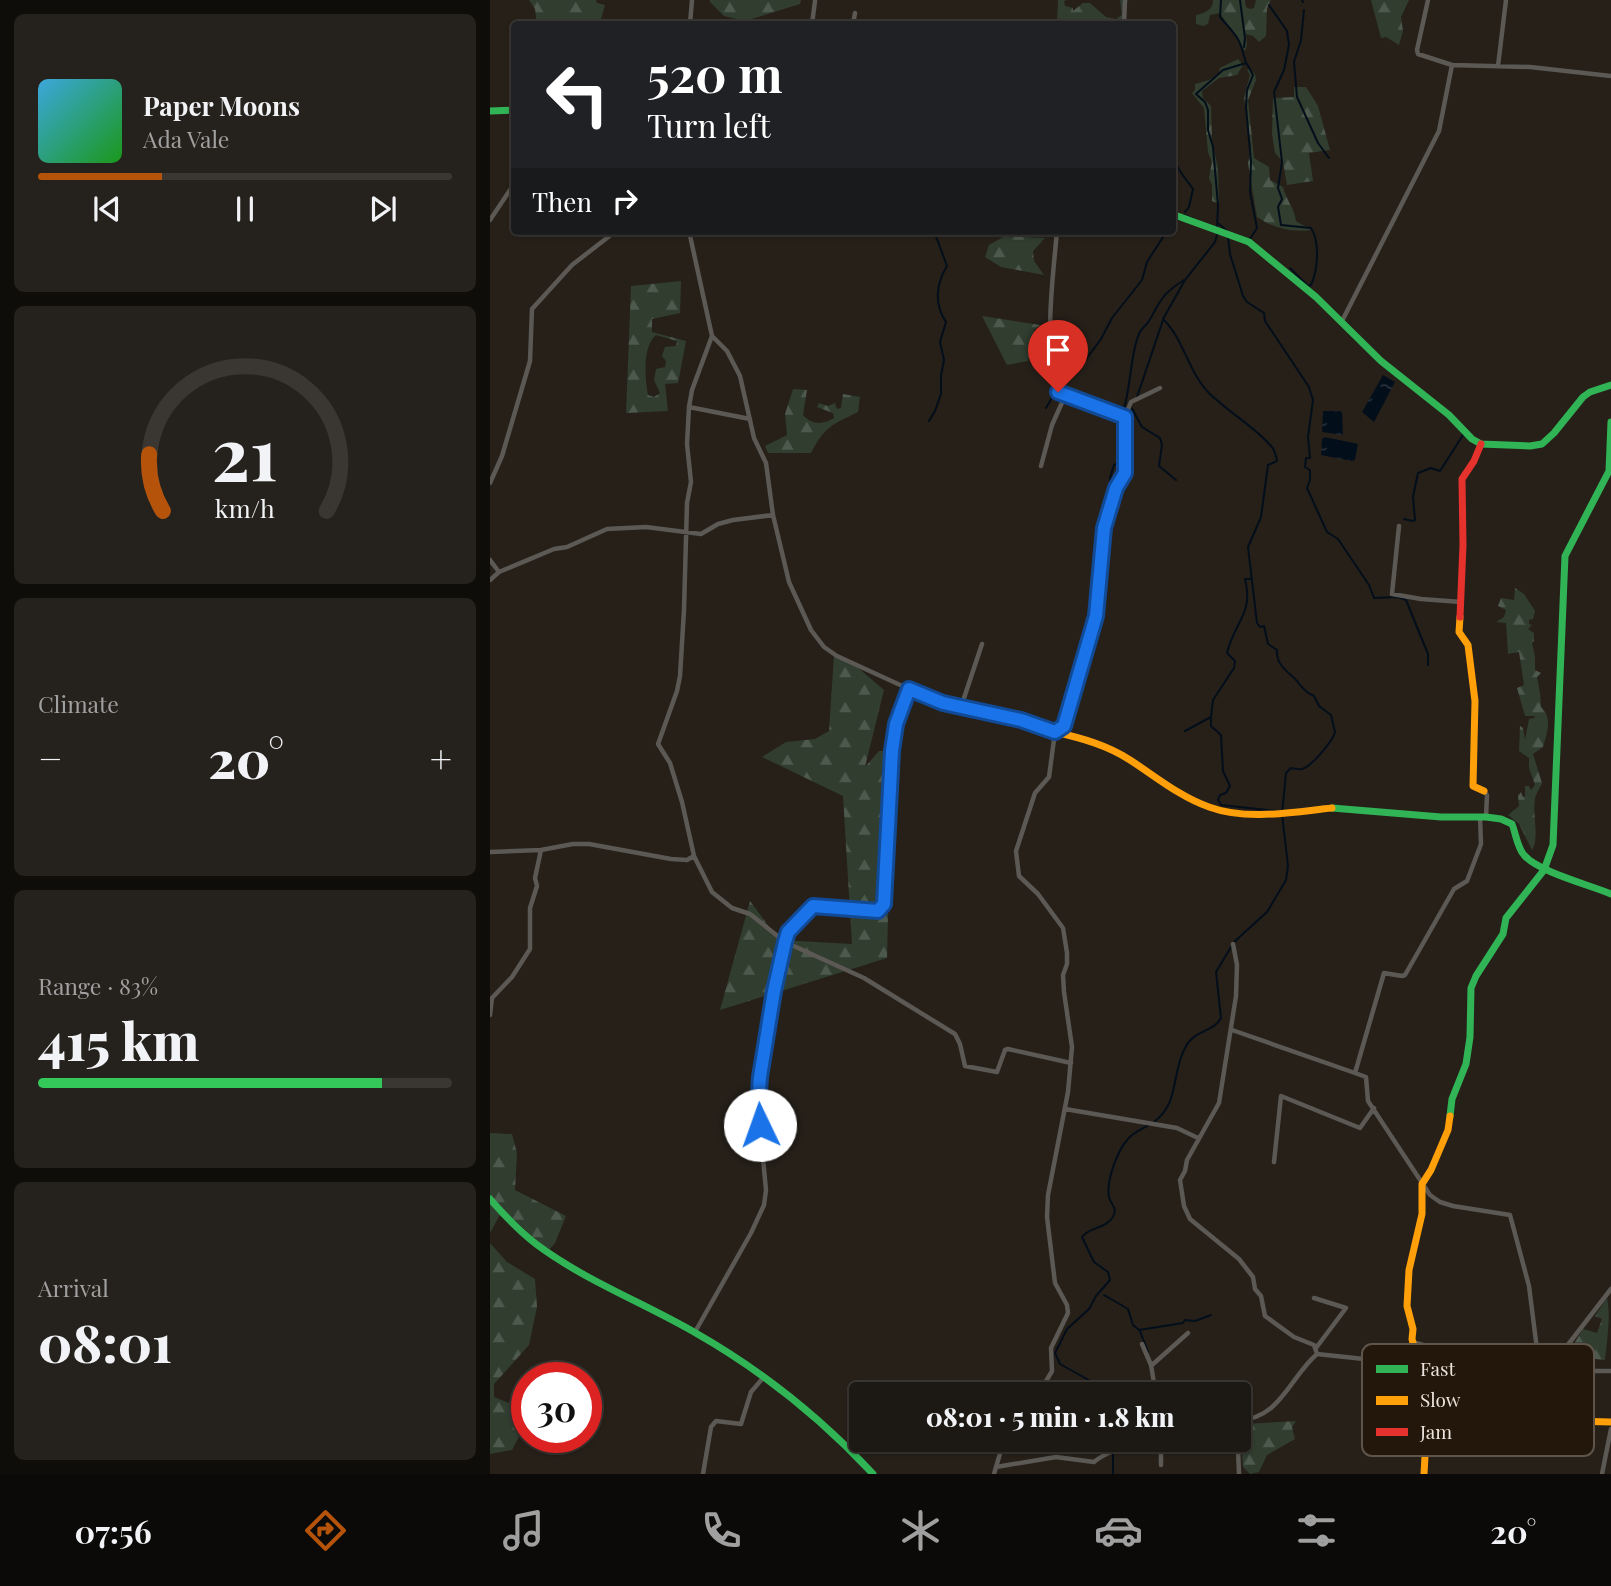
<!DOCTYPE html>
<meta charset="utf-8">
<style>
:root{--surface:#1c1813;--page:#25211c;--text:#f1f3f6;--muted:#a0a0a0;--line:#3a3733;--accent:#b45309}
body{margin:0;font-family:"Playfair Display",serif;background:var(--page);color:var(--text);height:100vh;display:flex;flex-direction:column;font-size:26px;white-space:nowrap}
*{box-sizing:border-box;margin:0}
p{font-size:23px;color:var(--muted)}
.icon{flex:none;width:38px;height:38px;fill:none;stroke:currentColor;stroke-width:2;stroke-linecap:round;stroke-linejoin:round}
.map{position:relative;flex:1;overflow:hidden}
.sheet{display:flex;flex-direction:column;gap:14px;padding:14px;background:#0f0d0a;width:490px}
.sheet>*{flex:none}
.top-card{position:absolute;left:21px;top:21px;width:665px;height:214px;border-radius:7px;box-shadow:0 2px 5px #0004,0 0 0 2px var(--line);background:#202124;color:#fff;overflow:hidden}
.speed{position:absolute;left:21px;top:1362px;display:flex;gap:14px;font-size:35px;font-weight:700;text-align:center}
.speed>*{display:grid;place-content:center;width:91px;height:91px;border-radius:50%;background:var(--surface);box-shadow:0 2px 5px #0004,0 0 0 2px var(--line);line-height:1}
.speed .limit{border:10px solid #d22;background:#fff;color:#111}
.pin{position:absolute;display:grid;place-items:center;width:60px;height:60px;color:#fff;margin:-72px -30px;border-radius:50% 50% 50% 0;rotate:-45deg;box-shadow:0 0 7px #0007}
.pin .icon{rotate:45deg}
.me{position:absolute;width:77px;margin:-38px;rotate:357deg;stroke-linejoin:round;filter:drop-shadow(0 0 5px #0008)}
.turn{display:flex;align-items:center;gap:24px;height:147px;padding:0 21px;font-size:32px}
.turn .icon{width:91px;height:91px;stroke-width:2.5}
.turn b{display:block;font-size:49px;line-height:60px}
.then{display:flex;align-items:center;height:66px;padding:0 21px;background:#0003;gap:14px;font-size:26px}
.big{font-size:52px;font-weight:800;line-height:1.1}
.sheet .widget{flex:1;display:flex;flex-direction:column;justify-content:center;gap:10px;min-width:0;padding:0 24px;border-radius:10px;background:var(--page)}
.sheet .dial{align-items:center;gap:0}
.dial svg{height:182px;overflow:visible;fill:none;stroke:var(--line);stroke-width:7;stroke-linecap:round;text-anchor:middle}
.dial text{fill:var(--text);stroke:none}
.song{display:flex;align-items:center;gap:21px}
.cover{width:84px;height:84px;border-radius:10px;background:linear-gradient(135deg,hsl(200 70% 55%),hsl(120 70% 35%))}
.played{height:7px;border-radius:4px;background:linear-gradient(90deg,var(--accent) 30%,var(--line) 30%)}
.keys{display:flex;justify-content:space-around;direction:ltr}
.heat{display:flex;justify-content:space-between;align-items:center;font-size:38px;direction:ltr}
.charge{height:10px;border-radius:5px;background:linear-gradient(90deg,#34c759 83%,var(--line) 0)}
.trip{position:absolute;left:359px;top:1382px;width:402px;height:70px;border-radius:7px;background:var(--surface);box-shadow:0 2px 5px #0004,0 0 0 2px var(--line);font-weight:800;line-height:70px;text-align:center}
.menu{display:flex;height:112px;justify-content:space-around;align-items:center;background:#0b0a08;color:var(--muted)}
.menu .icon{width:49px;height:49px}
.menu .selected{color:var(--accent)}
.menu b{font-size:32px;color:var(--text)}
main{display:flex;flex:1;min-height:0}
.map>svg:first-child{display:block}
.forest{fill:url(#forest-firs);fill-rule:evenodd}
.water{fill:url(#water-ripples)}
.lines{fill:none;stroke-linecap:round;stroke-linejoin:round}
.stream{stroke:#030e1b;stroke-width:2}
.street{stroke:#5c5854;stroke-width:4.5}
.fast{stroke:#30b455;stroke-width:7}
.slow{stroke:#ff9f0a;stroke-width:7}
.jam{stroke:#e5322d;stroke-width:7}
.route-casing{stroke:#114b97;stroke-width:18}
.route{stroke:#1a73e8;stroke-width:12}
.key{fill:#22170a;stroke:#5f5449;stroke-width:2}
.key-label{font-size:19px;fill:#ece4dc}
</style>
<main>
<section class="sheet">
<div class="widget">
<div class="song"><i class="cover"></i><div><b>Paper Moons</b><p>Ada Vale</p></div></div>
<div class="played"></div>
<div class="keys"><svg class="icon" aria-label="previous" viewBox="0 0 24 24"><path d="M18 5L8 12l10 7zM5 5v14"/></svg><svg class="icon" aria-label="pause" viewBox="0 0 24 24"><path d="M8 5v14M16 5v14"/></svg><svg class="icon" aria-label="next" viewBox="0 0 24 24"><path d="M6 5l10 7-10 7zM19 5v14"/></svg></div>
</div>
<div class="widget dial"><svg viewBox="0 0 100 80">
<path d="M14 69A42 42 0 1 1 86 69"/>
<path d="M14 69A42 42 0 0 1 8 44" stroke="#b45309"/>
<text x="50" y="56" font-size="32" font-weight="700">21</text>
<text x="50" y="72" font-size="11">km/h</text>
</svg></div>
<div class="widget"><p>Climate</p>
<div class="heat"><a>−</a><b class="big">20°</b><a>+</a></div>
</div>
<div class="widget"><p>Range · 83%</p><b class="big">415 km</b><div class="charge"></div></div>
<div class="widget"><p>Arrival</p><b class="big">08:01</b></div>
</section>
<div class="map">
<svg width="1121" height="1474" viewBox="0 0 1121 1474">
<defs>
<pattern id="forest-firs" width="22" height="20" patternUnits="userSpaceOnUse" patternTransform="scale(1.75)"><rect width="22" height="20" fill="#303d2f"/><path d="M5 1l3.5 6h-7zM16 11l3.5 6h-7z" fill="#4e594d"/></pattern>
<pattern id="water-ripples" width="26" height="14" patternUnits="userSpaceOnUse" patternTransform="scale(1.75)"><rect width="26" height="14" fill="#030e1b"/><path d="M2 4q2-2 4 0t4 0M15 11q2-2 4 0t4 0" fill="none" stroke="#28313c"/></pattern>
</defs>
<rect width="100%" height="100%" fill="#262019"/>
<!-- forest -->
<path class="forest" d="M39,0H106L107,3L115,5L110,22L112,24H47L45,9Z
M220,0H311L310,4L255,21L234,16L220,2Z
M568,0H577L574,1L575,6L583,8V11L593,3H600L616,17L626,19L632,15L630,0H639L637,1L635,24H567Z
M723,0H755L756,7L760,9L764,8L766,0H781L777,8L776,36L769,42L763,36L756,34L757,45L755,51L730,13L720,15L718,24L713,26L706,24V15C715,13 723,10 723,0Z
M881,0H919L911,17L913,31L909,45L896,37L891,38Z
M748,59L753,65L747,75L729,78L712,91L713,98L721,106L722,141L728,168L729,204L722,201V185L719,178L722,162L718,152L714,108L702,93L705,90V84L719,80L729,73L730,68Z
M759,69L765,74L766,80L758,100L764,158L779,167L780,180L793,187C796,200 804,207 806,221L821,230C802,233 783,228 767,217L758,163L761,147L754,97L760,75L757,70Z
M804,87H816L828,106L840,150L819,153L823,181L797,185L793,162L785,153L782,134L783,98L804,97Z
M515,236L555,238L543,251L544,261L554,275L511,267L495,257L499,245Z
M191,281L190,313L162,319V332L196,341L188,383L175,384L178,411L136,413L141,286ZM166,335L187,341L186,346L175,347L172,356L176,361L175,367L166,369L164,380L170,393L164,397L158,395C155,379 152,347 166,335Z
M492,316L550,325L544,330V340L553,344L552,352L540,353L538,361L517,365Z
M303,389L317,390L313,415C322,425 333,425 344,418L343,413L327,407L329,403L338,406L345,403L347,409L351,408L353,394L370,397L368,412C342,425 335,426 321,453H278L275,446L297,435L295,414Z
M1025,588L1034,594L1045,611L1043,619L1039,620V624L1042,625L1038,629L1044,633V641L1042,643L1045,656V670L1051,673L1047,677C1049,687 1051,697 1051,707C1063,718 1057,733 1053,747L1043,754L1052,783C1050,788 1046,793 1045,799C1042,815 1050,837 1042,850L1029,824L1018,815L1029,806L1028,796L1031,792L1033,797L1035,796V786H1039L1041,790L1045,785L1039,768V758L1029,751L1030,726L1033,728L1035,740L1039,719L1044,718L1045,716H1035L1027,688L1034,685L1029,652L1018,654L1016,623L1006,622L1014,617L1016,610L1008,606L1011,598L1024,600Z
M344,655L360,661L394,690L375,767L389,751H402L397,958L230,1010L260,901L289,940L362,944L353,796L272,757L296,742L325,739L339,731Z
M0,1133L22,1134L27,1153L25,1190L76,1216L65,1243L58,1251L13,1209L0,1233Z
M0,1243L17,1262L45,1279L47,1307L39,1345L4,1384V1397L31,1408L33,1429L22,1450L0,1454Z
M1117,1298C1121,1315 1117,1341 1115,1360L1105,1359L1103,1368L1078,1367L1086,1350L1082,1347L1093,1329L1107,1333L1112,1319L1105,1316Z
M806,1421L802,1427L805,1439L777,1455L769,1472L760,1474L753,1467L751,1443L755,1424Z"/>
<!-- water -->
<path class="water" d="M893,375L905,382L884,422L872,412Z
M833,411H852L853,435L832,432Z
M835,437L868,444L865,460L861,461L831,455L832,439Z"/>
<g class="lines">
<!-- stream -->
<path class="stream" d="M750,0L755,38L754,47
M812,0L813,2
M779,5L797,31L799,45L794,70L784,92L792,162L788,188L792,199L788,207L791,225L821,228C830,242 828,270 821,285L818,286L800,268
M814,10L811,40L804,62L807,97L828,143L839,158
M757,64L763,75L757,90L756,107L761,162L760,192L767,228L760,239
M682,135C686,143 681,150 684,159C688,171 696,179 703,189L699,207L695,212
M693,215L706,220
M729,224L738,232
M682,226L689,219
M727,229L728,205L723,147L718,130V110L715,102L706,94L733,70L756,63C749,36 748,38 730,17L731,0
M727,235L725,242L695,280L673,319C694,339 698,372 719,393C737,411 766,428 781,446C785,450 786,455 787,461L778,465L771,517L758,547L767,623L770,627L774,626L778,644L787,650C786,663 795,670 803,677C812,685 811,690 824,696L829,706L841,715L845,732C843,741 821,767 812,769C809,770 803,768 801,768L796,773L792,814L798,866L796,880L777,912L744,942
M738,237L740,254L753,296L757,302L774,313L775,321L819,387L823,400L818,437L820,458H816L815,467L820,470V480L817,488L837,532L848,539L879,585L884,598L908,597L916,600L938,654V665
M564,394L572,398
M647,397L673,320
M576,401L628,418
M641,407L652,427L670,438L672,445L669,466L686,480
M556,408L565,393L597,358L611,339L622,318L652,280L657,262L677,231
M632,415C641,391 640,354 649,334C651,328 656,326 659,321C671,300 672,294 694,280
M629,418L632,420L633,428
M439,421L445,411L451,394V376L454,360L450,342L456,322C444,304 446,284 457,266L444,231
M622,488L620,478L624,465L633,461
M914,519L922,521L925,520L923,497L928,473L941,468L950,471L973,435
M721,718V726L731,735L733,771L740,786L736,793L730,795L728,800L731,805L786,811
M695,731L721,717L723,700L744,668L745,661L737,653C744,622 764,614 755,579H761
M664,1122C690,1102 681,1074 695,1048C704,1029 723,1033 731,1018L726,972L741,947
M614,1295L638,1309L643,1325L649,1330L693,1323L695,1320L705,1321L721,1315
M650,1331L658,1352
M615,1395L613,1388L570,1364L565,1353L577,1329L599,1309L606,1296L620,1280L618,1272L604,1262L592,1237C599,1227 615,1229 623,1217C628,1208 621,1205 619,1197C616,1181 627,1152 637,1140C642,1133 652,1129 659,1125
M617,1440L621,1449
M623,1474V1454"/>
<!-- street -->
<path class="street" d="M200,24L202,0
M322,24L325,1
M363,24L365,13
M634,24L635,0
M962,65L1040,67L1121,76
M1008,66L1016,0
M0,220L24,184
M144,231H157
M199,231L222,336L237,351L250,376L264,438L276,463L283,515L299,582L321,630L334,647L347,656L408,684L453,703L531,720L565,732
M852,321L949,131L962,65L928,54L927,50L938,0
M199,407L260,419
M635,417L641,402L670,388
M551,466L562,425L575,396
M0,483L12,456L40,361L42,309L82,265L126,231
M909,526L902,594L931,599L971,602
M0,560L9,572
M0,580L9,572L64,549L77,547L117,529L156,527L211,534L228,524L243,520L283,515
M419,689L406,724L398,804L394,904L388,911L323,906L298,932L295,942L374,978L465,1034L470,1044L475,1066L507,1072L515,1050L518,1049L581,1063
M471,707L492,644
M994,791L997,795L996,817
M0,852L51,850L83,844H99L181,859L197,860L204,856
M743,944L747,965L746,996L729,1103L697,1160L695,1171L690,1180L694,1206L700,1219L749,1259L763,1277L765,1289L771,1296L775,1316L804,1337L824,1345L827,1354
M0,1015L2,998L22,977L40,949V908L47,886L45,878L51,850
M742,1030L865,1073L894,973L912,976L915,975L964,889L977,881L991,844L990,817
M865,1073L876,1077L878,1101L940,1195L950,1202L963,1206L1020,1215L1039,1286L1049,1365
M575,1109L687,1128L708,1138
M784,1162L791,1096L870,1128L884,1108
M824,1298L856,1308L826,1348
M205,1332L261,1233L274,1205L276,1190L268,1106L270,1077L284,991L295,942L260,914L242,908L222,892L204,856L192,802L180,763L168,744L187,691L190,676L194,610L197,503L201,482L197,444L199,407L202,390L222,336
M652,1344L661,1365L666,1395
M662,1365L698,1333
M1060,1368L1121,1289
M548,1395L562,1371L561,1348L578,1313L577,1305L565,1283L557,1217L558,1195L578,1092L582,1047L574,992L573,975L577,964V953L573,928L548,894L529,876L526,851L545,793L559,777L565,732L574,726L606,616L614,528L626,489L635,473V417C613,410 582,405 566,389C555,331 562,288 567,231
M749,1420C790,1419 800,1377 827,1354L874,1359L926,1343L969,1355L1055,1366L1069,1371H1121
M741,1440L748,1447L749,1474
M671,1465V1440
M506,1467L566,1457L604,1462C618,1450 630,1451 646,1440
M213,1474L221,1427L226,1421L251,1424L261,1392L273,1378
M504,1474L514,1440
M1112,1474L1121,1429"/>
<!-- fast -->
<path class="fast" d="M0,111L24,110
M682,214L759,242L826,297L891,361L959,415L982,439L991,444L1040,446L1052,444L1064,433L1093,397L1100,392L1121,385
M842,808L951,817H996L1011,819L1022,824C1026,834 1027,847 1034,855C1048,872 1100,885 1121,894
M960,1116L962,1099L976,1064L980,1037L981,988L986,976L1013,934L1016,918L1054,870L1063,845L1075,556L1119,471L1121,422
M0,1199C14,1215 29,1231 46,1244C94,1280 152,1302 204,1332C271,1370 331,1418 383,1474"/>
<!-- slow -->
<path class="slow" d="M970,617L969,632L978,645L985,701L983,786L994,791
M565,732C591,738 617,745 640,760C665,776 690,797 719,807C757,821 803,812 842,808
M937,1420L972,1418L1121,1422
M934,1474L937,1420L930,1369L922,1339L923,1329L917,1306L919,1270L932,1214V1184L941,1170L958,1130L960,1116"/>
<!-- jam -->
<path class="jam" d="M970,617L973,545L972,479L984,461L991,444"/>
</g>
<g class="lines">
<!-- route casing -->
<g class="route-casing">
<path id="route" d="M270,1125L268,1106L270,1077L284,991L295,942L298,932L323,906L388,911L394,904L402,751L406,724L419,689L453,703L531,720L565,732L574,726L606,616L614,528L626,488L635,473V417L568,392"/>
</g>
<!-- route -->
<use href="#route" class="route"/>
</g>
<!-- legend -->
<rect x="872" y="1344" width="232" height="112" rx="10" class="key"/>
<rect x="886" y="1365" width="32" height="8" fill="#30b455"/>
<rect x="886" y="1396" width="32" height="9" fill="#ff9f0a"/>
<rect x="886" y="1428" width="32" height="8" fill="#e5322d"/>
<g class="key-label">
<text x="930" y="1376">Fast</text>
<text x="930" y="1407">Slow</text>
<text x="930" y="1439">Jam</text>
</g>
</svg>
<div class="speed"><div class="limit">30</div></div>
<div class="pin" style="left:568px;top:392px;background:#d93025"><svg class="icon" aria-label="arrive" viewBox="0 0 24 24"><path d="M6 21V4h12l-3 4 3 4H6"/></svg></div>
<svg class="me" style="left:270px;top:1125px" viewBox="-20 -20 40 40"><circle r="19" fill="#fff"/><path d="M0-13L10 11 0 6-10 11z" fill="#1a73e8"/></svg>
<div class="trip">08:01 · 5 min · 1.8 km</div>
<div class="top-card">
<div class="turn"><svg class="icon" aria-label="left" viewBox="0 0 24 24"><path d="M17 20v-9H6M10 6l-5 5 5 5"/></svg><div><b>520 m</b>Turn left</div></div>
<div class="then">Then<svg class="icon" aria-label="right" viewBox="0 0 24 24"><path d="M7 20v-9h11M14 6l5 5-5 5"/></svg></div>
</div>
</div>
</main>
<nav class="menu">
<b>07:56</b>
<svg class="icon selected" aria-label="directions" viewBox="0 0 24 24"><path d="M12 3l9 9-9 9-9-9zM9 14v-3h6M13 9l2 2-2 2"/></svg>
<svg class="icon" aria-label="music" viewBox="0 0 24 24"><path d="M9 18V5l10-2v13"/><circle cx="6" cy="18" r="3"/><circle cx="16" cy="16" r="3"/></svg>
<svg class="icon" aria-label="phone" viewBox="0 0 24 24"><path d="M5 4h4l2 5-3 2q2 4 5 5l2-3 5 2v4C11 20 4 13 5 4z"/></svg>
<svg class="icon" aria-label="climate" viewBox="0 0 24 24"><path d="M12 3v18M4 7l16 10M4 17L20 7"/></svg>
<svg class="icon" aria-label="car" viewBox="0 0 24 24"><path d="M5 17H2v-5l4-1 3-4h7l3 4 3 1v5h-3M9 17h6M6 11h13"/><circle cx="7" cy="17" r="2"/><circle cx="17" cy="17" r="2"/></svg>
<svg class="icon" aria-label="filters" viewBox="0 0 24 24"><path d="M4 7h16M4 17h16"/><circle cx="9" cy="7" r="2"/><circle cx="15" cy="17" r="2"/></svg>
<b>20°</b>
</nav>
